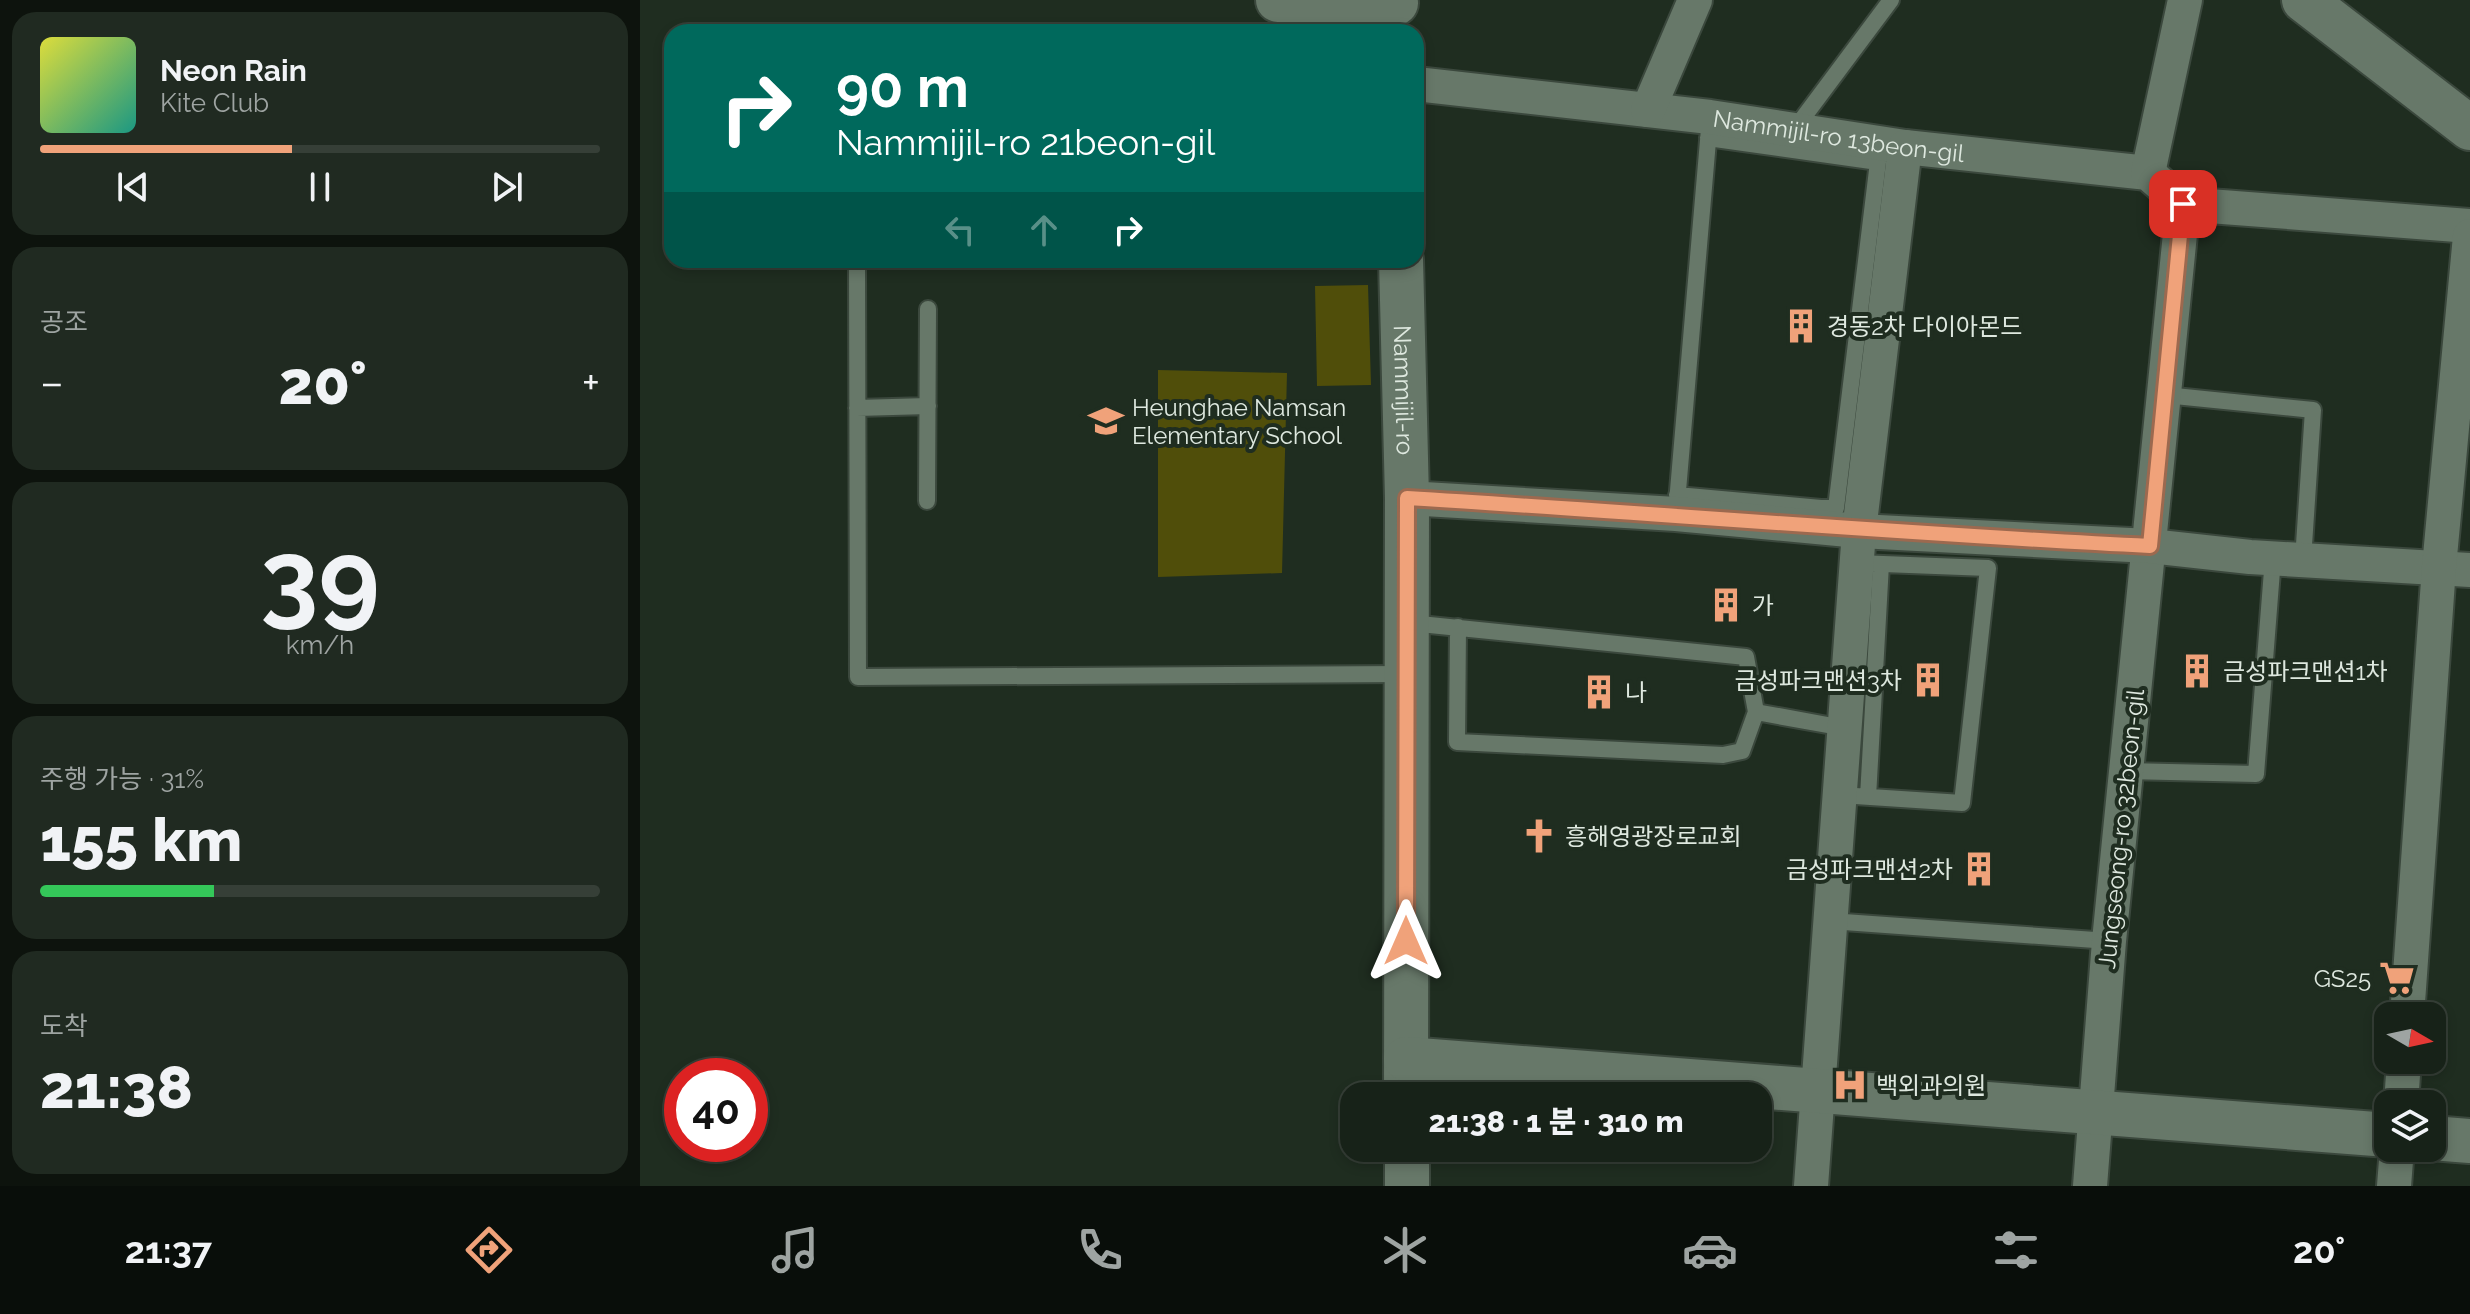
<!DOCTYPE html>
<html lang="ko">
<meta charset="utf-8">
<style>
:root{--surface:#172218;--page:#202a21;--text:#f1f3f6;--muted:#9ea4a2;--line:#363f37;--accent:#f0a27a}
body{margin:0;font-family:Raleway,"Noto Sans KR",sans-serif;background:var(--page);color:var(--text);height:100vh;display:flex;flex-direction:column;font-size:30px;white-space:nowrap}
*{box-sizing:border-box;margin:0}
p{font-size:26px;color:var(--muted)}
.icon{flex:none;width:44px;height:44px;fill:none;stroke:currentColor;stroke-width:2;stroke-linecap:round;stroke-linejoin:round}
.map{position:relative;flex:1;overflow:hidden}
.side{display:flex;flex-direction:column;gap:12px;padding:12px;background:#0d130d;width:640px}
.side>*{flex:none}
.top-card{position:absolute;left:24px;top:24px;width:760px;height:244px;border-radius:24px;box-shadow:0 4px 12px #0003,0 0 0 2px var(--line);background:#00695c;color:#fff;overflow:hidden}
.needle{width:52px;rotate:99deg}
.fabs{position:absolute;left:1734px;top:1002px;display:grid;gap:16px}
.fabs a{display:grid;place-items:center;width:72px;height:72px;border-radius:16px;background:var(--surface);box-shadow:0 4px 12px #0003,0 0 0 2px var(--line);font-size:40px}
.speed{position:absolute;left:24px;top:1058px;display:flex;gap:16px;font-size:40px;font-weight:700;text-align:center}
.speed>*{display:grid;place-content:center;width:104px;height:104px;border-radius:50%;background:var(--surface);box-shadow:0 4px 12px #0003,0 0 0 2px var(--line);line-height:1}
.speed .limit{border:12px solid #d22;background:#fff;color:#111}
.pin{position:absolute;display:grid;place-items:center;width:68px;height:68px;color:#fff;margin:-34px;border-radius:16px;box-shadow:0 4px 12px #0006}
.me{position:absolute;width:88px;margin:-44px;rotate:0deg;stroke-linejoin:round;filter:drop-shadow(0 0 6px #0008)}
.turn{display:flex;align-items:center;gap:28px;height:168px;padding:0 40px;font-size:36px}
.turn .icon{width:104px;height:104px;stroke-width:2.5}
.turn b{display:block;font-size:56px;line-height:68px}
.lanes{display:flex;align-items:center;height:76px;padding:0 40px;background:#0003;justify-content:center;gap:40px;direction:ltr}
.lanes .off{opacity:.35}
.big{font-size:60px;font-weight:800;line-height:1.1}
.side .card{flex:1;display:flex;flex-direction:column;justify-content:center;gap:12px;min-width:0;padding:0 28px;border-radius:24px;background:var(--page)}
.side .dial{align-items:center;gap:0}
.dial b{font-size:104px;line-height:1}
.song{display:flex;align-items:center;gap:24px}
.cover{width:96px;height:96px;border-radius:12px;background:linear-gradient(135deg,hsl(60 70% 55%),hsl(170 70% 35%))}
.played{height:8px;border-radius:4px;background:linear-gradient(90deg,var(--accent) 45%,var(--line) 45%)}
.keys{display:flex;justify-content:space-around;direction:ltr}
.heat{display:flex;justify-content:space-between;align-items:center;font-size:44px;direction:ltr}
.charge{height:12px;border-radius:6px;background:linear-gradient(90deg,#34c759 31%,var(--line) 0)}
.trip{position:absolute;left:700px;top:1082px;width:432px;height:80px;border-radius:24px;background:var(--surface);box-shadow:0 4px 12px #0003,0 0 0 2px var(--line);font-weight:800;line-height:80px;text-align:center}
.tab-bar{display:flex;height:128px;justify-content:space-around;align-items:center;background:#090e0a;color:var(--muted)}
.tab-bar .icon{width:56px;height:56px}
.tab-bar .current{color:var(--accent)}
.tab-bar b{font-size:36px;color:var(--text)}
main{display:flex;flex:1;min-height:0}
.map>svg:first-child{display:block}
.green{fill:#504e0a}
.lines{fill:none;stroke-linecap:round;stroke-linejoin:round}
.lane-casing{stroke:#3b483d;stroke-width:20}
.street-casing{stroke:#3b483d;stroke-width:38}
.secondary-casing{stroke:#3b483d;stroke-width:48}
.lane{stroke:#677869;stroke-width:16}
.street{stroke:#677869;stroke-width:34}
.secondary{stroke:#677869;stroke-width:44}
.route-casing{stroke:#9c694f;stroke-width:20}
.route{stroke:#f0a27a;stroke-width:14}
.labels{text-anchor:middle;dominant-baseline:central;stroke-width:8;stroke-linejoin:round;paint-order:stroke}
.street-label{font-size:24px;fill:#dee8df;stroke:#1f2d20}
.poi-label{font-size:24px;fill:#dee8df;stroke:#1f2d20;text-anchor:start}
</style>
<main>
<section class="side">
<div class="card">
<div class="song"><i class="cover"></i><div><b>Neon Rain</b><p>Kite Club</p></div></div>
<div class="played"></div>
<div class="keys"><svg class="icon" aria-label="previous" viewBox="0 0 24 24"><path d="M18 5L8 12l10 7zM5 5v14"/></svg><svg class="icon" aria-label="pause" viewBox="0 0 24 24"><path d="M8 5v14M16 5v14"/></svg><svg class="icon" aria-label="next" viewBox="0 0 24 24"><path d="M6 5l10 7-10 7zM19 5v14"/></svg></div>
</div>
<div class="card"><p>공조</p>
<div class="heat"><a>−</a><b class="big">20°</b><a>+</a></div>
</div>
<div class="card dial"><b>39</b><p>km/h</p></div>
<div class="card"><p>주행 가능 · 31%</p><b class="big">155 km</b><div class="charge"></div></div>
<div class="card"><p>도착</p><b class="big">21:38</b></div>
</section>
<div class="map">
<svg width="1830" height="1186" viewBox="0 0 1830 1186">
<rect width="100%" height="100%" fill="#1f2d20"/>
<!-- green -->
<path class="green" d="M728,285L731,385L677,386L675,286Z
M518,370L647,373L642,573L518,577Z"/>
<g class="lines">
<!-- lane casing -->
<g class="lane-casing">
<path id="lane" d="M1154,130L1251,0
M1068,138L1238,162L1196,508H1181
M217,260L218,677L766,674
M1525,395L1673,410L1663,560
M217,408L288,406
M1037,495L1181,508V515
M287,501L288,309
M1036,514L1069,129
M770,623L1106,657L1116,712L1204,728
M818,627L817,742L1083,755L1102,751L1116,712
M1486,771L1616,774L1633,558
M1200,795L1322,803L1348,568L1217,563
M1228,797L1241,564
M1190,921L1469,941"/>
</g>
<!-- street casing -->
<g class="street-casing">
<g id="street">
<path id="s1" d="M776,84L1070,117L1265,147L1508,173L1543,204L1469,941L1450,1186"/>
<path d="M1008,110L1055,0"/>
<path d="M1508,173L1545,0"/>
<path d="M1543,204L1830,226"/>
<path d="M767,498L1036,514L1219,531L1510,546L1610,557L1830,570"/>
<path d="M1767,1016L1799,567L1830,236"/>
<path d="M1761,1104L1764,1060"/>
<path d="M1171,1186L1219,531L1265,147"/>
<path d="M1754,1186L1757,1148"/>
</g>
</g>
<!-- secondary casing -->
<g class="secondary-casing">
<g id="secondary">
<path d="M638,0L756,3"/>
<path d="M1664,0L1830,128"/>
<path id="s2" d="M761,260L767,498L766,1096"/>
<path d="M766,1059L1748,1135"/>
<path d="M1792,1138L1830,1141"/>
<path d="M767,1148V1186"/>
</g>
</g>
<!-- lane -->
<use href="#lane" class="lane"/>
<!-- street -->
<use href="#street" class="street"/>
<!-- secondary -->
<use href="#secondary" class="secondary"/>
</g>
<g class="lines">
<!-- route casing -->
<g class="route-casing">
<path id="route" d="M766,941L767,498C1015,513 1262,534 1510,546L1543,204"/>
</g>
<!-- route -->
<use href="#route" class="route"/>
</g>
<!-- icons -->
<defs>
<g id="building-bare" transform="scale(2.76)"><path d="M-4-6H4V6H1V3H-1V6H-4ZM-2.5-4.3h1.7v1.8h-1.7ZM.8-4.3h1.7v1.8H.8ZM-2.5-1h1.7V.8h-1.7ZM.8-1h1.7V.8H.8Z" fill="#f0a27a" stroke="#1f2d20" stroke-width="2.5" paint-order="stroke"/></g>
<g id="school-bare" transform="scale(2.76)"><path d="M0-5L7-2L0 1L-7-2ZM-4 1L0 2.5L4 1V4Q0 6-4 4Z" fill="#f0a27a" stroke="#1f2d20" stroke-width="2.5" paint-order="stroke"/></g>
<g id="church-bare" transform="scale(2.76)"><path d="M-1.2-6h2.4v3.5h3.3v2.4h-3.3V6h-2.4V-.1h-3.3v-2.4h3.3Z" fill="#f0a27a" stroke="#1f2d20" stroke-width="2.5" paint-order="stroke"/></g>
<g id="supermarket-bare" transform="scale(2.76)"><path d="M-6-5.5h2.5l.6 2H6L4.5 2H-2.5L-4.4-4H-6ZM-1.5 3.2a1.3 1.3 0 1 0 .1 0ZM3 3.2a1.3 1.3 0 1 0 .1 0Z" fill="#f0a27a" stroke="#1f2d20" stroke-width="2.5" paint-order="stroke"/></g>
<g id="hospital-bare" transform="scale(2.76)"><path d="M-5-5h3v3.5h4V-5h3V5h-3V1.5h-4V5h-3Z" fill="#f0a27a" stroke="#1f2d20" stroke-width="2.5" paint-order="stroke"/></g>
</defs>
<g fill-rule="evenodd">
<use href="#building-bare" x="1161" y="326"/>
<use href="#school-bare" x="466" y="421"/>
<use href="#building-bare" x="1086" y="605"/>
<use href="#building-bare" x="1557" y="671"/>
<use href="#building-bare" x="1288" y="680"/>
<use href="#building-bare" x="959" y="692"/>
<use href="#church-bare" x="899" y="836"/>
<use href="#building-bare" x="1339" y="869"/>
<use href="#supermarket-bare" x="1757" y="978"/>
<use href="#hospital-bare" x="1210" y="1085"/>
</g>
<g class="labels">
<!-- street labels -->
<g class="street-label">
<text stroke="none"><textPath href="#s1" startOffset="426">Nammijil-ro 13beon-gil</textPath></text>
<text stroke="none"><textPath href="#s2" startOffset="130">Nammijil-ro</textPath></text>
<text transform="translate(1481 829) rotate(-84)">Jungseong-ro 32beon-gil</text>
</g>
<!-- poi labels -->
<g class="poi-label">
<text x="1187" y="326">경동2차 다이아몬드</text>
<text x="492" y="407">Heunghae Namsan<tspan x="492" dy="28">Elementary School</tspan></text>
<text x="1112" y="605">가</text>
<text x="1583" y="671">금성파크맨션1차</text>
<text x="1262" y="680" text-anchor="end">금성파크맨션3차</text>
<text x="985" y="692">나</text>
<text x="925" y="836">흥해영광장로교회</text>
<text x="1313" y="869" text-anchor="end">금성파크맨션2차</text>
<text x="1731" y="978" text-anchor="end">GS25</text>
<text x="1236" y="1085">백외과의원</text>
</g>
</g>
</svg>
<div class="fabs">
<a><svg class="needle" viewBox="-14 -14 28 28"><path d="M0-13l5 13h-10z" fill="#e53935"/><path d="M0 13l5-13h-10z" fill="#9ea4a2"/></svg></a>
<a><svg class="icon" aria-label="layers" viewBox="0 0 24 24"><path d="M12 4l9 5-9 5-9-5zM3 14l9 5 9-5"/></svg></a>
</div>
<div class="speed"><div class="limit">40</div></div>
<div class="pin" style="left:1543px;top:204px;background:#d93025"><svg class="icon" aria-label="arrive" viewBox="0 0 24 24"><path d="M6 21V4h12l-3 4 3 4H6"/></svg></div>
<svg class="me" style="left:766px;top:941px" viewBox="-20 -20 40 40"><path d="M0-17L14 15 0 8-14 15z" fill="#f0a27a" stroke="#fff" stroke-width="4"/></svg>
<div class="trip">21:38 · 1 분 · 310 m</div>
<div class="top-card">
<div class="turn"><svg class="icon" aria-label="right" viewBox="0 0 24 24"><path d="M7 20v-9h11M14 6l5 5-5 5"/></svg><div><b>90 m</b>Nammijil-ro 21beon-gil</div></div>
<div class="lanes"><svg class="icon off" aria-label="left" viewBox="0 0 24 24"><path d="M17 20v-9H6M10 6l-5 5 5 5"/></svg><svg class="icon off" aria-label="ahead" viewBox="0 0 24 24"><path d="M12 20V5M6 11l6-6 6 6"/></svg><svg class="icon" aria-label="right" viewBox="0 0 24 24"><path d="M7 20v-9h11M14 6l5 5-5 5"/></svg></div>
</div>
</div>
</main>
<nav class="tab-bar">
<b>21:37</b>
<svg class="icon current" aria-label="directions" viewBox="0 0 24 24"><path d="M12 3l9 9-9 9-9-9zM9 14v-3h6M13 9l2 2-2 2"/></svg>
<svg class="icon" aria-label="music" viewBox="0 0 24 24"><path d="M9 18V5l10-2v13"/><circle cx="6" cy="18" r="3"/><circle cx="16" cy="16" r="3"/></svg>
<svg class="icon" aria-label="phone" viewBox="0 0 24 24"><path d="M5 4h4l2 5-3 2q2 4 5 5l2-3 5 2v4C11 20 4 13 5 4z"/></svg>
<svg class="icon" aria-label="climate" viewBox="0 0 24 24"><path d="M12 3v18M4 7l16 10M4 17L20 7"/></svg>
<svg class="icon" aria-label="car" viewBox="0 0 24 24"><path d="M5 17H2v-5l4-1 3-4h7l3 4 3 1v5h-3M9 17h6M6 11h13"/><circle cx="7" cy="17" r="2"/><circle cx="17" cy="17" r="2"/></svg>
<svg class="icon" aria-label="filters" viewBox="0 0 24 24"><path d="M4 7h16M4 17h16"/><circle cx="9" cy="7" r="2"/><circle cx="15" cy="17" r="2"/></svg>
<b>20°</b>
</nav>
